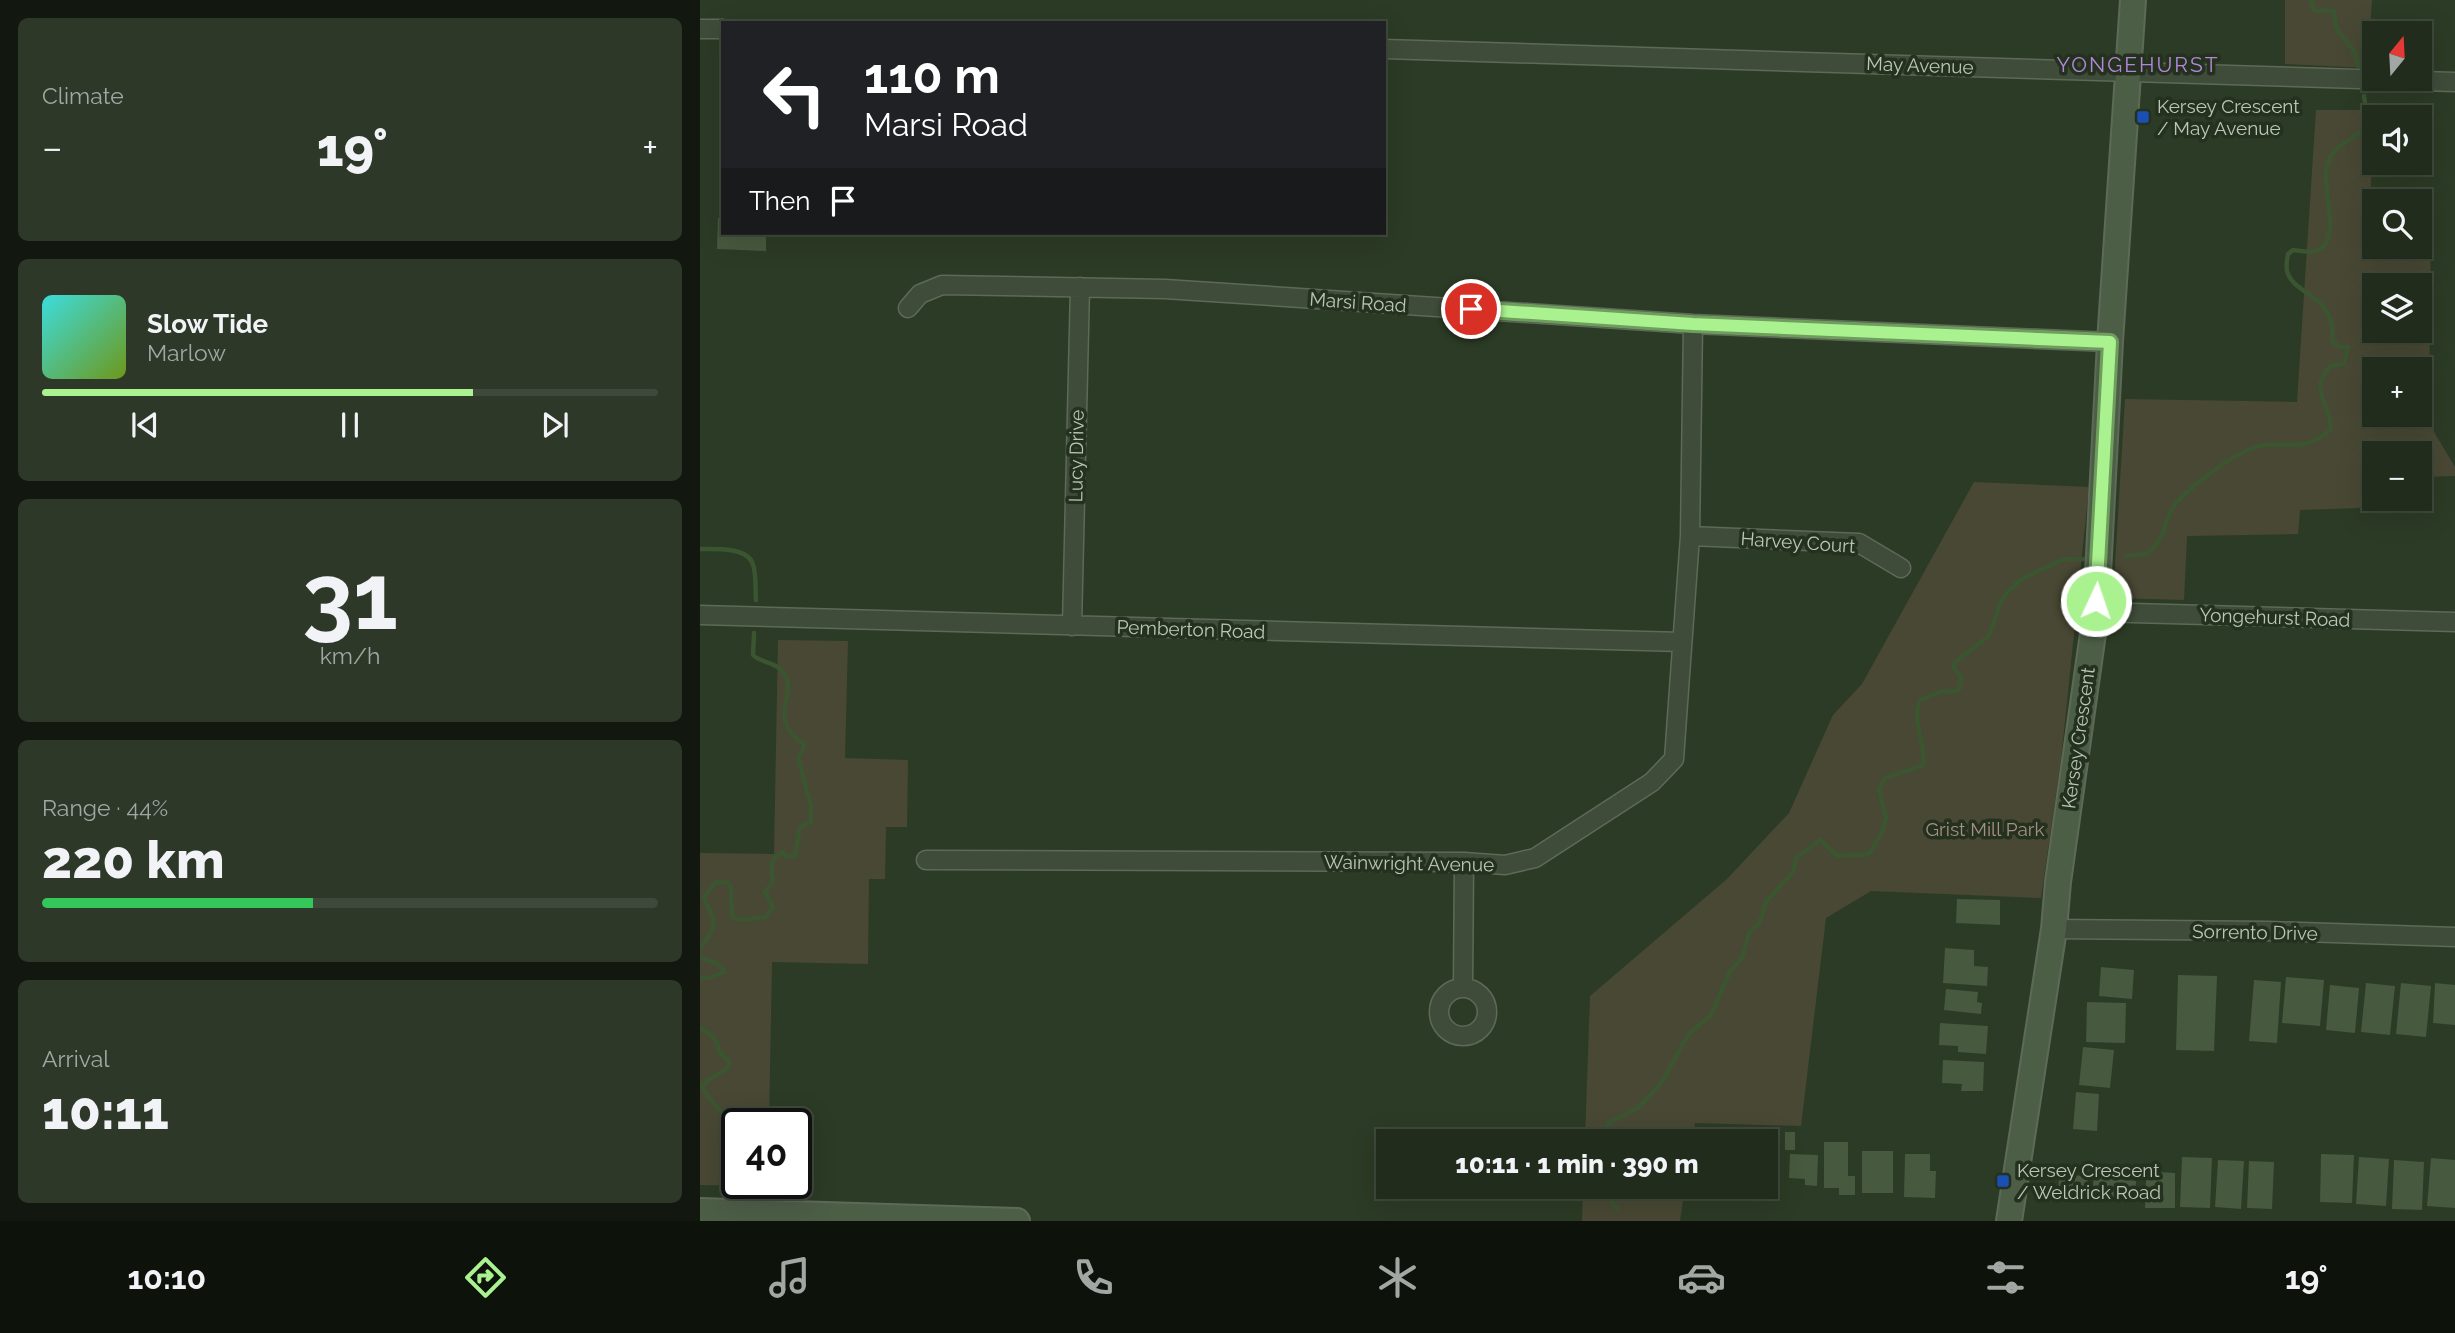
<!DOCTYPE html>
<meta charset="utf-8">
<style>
:root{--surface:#212c1c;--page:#2d3829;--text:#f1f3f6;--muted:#a2a7a3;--line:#3e483b;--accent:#aaf18f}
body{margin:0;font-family:Raleway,sans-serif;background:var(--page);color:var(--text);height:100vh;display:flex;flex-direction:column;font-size:26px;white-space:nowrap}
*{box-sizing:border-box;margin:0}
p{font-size:23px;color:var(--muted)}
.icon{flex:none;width:38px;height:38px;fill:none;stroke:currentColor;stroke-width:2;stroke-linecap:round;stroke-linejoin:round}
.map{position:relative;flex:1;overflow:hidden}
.details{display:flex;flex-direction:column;gap:18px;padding:18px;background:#12180f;width:700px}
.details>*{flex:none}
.top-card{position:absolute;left:21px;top:21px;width:665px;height:214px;border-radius:0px;box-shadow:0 7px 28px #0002,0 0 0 2px var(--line);background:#202124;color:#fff;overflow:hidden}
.needle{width:46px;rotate:18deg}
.controls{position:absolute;left:1662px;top:21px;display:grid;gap:14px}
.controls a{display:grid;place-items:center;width:70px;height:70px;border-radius:0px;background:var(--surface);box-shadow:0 7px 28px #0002,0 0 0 2px var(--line);font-size:35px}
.speed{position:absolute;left:21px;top:1108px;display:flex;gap:14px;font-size:35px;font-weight:700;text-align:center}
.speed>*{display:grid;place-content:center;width:91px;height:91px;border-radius:50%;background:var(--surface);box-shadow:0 7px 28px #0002,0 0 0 2px var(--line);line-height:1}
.speed .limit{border:4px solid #111;border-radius:10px;background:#fff;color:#111}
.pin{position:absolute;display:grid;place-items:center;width:60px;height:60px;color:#fff;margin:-30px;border:4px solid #fff;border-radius:50%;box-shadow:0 2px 7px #0007}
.me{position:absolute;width:77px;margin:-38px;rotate:3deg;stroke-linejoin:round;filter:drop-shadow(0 0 5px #0008)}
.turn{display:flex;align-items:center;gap:24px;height:147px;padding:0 28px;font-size:32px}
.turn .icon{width:91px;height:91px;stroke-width:2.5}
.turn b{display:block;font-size:49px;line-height:60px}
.then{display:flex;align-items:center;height:66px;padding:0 28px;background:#0003;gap:14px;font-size:26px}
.big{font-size:52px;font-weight:800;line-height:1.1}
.details .card{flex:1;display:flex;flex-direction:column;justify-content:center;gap:10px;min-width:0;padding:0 24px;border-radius:10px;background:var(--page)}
.details .dial{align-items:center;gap:0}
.dial b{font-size:91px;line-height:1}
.song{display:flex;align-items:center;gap:21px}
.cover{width:84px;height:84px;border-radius:10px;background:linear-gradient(135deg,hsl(180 70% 55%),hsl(80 70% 35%))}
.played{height:7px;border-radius:4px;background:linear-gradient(90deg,var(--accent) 70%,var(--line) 70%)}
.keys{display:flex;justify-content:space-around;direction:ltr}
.heat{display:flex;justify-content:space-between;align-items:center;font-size:38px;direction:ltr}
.charge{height:10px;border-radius:5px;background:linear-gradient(90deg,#34c759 44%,var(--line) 0)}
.trip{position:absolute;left:676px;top:1129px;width:402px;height:70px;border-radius:0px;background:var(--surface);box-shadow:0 7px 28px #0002,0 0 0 2px var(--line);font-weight:800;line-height:70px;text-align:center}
.tabs{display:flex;height:112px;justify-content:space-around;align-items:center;background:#0d120b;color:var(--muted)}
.tabs .icon{width:49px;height:49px}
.tabs .on{color:var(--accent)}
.tabs b{font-size:32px;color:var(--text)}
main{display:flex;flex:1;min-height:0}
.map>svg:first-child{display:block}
.green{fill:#494834;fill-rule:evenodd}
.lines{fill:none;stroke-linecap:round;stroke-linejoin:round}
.stream{stroke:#3a5530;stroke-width:4.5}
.building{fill:#47593e}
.street-casing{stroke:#5c6a57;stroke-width:21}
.secondary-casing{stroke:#5c6a57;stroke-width:28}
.street{stroke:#3e4c39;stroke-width:18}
.secondary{stroke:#4d5e47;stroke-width:24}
.route-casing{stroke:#6e9d5d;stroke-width:18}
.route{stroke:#aaf18f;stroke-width:12}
.transit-dot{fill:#1a4fb4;stroke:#23311e;stroke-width:2.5}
.labels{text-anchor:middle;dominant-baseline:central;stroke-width:7;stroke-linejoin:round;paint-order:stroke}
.street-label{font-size:19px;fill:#b9c7b4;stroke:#23311e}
.poi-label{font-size:19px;fill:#b9c7b4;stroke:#23311e;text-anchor:start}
.park-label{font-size:19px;fill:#a78f83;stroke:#23311e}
.neighbourhood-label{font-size:21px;letter-spacing:2px;fill:#b387d8;stroke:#23311e}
</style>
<main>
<section class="details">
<div class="card"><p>Climate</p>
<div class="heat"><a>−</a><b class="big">19°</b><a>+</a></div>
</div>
<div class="card">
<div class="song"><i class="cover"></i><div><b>Slow Tide</b><p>Marlow</p></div></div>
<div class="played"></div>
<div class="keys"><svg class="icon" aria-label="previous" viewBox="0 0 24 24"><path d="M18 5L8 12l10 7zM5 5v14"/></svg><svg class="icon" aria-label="pause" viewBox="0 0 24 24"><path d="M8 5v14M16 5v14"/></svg><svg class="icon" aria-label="next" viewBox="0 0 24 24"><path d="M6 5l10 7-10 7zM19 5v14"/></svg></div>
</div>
<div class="card dial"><b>31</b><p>km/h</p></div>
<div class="card"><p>Range · 44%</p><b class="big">220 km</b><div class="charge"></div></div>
<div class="card"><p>Arrival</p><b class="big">10:11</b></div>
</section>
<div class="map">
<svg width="1755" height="1221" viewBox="0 0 1755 1221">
<rect width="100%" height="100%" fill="#2c3b25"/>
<!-- green -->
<path class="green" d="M1585,0H1672L1667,68L1585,64Z
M1616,110H1673L1670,222H1675V247H1720V223H1731L1729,397L1734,432L1755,467V476L1720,477V453H1675V499L1659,508L1600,510L1598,534L1487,536L1484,600L1413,598L1425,399L1597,402ZM1720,285V331H1675V285ZM1720,369V415H1675V369Z
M1274,482L1389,487L1361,760L1341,898L1171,891L1126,918L1101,1126L995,1123L992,1141H885L890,996L1027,879L1089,813L1133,715L1162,684Z
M78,640L148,641L145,758L208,760L207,827H186L185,879H169L168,964L72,962L69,1123L37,1124V1183H68V1186L0,1185V853L74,854Z
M883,1187H985L980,1221H882Z"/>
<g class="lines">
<!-- stream -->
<path class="stream" d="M1611,0L1614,10C1621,13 1626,9 1634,11L1636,28L1655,52L1658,66
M0,549C13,549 45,547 52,562C57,572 55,590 56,600
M1425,556L1447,554C1452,549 1458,544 1461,537C1465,528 1467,516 1473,507C1487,489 1528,458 1550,449C1579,436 1601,458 1631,429C1630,401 1608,392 1630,366L1644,364L1648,347H1641L1632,342C1638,294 1593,296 1587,271C1586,266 1587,259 1588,254L1593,250C1602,251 1617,255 1624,246C1638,228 1622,188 1627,166C1633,140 1659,142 1666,123C1668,115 1665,104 1664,96
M0,949C7,938 19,926 11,913C8,907 6,904 4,897L16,882H26L31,887L32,917L40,920L66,917L73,907L65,892L73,881C71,869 69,857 83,852L86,857L95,856L100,827L111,822V806L98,757L102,752L104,744C66,720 97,696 85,675C77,661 62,664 53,655L54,633
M0,958C10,961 20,962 24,972L8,978H0
M0,1028C11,1034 18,1039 19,1052L29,1061L28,1068C20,1075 8,1077 2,1086C9,1104 29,1114 37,1133
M913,1141L904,1130L909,1123L939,1107L963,1081L983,1043L992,1031L1011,1015L1030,971L1042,958L1049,933L1060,922L1066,902L1093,872L1096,858L1120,840L1137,856C1149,854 1158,857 1170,853L1183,830L1186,818L1179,789L1185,778L1223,765C1226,741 1211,722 1220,700L1243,691L1252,692L1259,690L1261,677L1254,668V663L1289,636L1301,601L1310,589L1322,579L1364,559H1383
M37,1146L28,1152L37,1171
M45,1183L55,1190
M908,1186L909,1198L917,1209"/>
</g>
<!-- building -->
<path class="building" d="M18,218H23V233H66V251L17,249Z
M1257,899L1300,900V925L1256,923Z
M1245,948L1274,950V966L1288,967L1287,986L1243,983Z
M1401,967L1434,970L1432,999L1399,996Z
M1478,975L1517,976L1514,1051L1476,1050Z
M1586,977L1624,980L1620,1026L1582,1023Z
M1554,980L1581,982L1577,1043L1549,1041Z
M1666,983L1695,986L1690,1035L1661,1032Z
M1701,983L1731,986L1726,1037L1696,1034Z
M1735,983L1755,985V1025L1733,1023Z
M1630,985L1659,988L1655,1033L1626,1030Z
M1246,989L1278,992L1277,1002L1282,1003L1281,1014L1244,1010Z
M1387,1002L1426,1003L1425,1043L1386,1042Z
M1240,1023L1288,1026L1286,1054L1258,1052V1046L1239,1045Z
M1383,1047L1414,1050L1410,1088L1379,1085Z
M1243,1060L1284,1062L1283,1091H1261L1262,1084L1242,1083Z
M1376,1092L1399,1094L1397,1131L1373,1129Z
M1013,1132H1024V1141H1002V1136H1013Z
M1085,1132H1095V1150H1085Z
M1124,1142H1148V1176H1155V1195H1139V1188H1124Z
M1162,1151H1193V1193H1162Z
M1090,1154L1118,1155L1117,1186L1105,1185V1179L1089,1178Z
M1205,1154H1230V1171H1236L1235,1198L1204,1197Z
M1621,1154L1654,1155L1652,1203L1620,1202Z
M1482,1157L1512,1158L1510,1208L1480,1207Z
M1659,1157L1689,1159L1686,1206L1656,1204Z
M1731,1158L1755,1160V1208L1727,1206Z
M1518,1160L1544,1161L1541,1209L1515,1207Z
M1694,1160L1724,1162L1722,1210L1692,1209Z
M1549,1161L1574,1162L1572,1209L1547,1208Z
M1457,1172L1475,1173V1208H1445L1446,1178H1457Z
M1359,1175L1388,1176L1387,1202L1358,1200Z
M1394,1177L1436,1181L1435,1199L1392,1195Z"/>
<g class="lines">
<!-- street casing -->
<g class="street-casing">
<path id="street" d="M0,29H23
M684,49L1755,82
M208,308L220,294L242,285L465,289L993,324L1410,342
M990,536L1159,543L1201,568
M1396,612L1755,622
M0,615L982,642
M372,626L380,287
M226,860L764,862L805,865L835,858L952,782L974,759L990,536L993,324
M1354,929L1567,931L1755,937
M763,987L764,862
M739 1012a24 24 0 1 1 48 0a24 24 0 1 1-48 0Z"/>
</g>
<!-- secondary casing -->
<g class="secondary-casing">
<path id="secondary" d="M0,1211L317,1221
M1309,1221L1354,929L1358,882L1396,612L1410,342L1433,0"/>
</g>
<!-- street -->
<use href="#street" class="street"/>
<!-- secondary -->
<use href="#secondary" class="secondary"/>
</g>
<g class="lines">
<!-- route casing -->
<g class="route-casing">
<path id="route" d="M771,309L993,324L1410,342L1396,601"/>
</g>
<!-- route -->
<use href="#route" class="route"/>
</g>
<!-- markers -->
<g class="transit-dot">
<rect x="1436" y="110" width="14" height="14" rx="3.5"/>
<rect x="1296" y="1174" width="14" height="14" rx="3.5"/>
</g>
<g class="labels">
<!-- street labels -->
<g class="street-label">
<text transform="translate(1220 65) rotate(2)">May Avenue</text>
<text transform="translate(658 302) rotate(4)">Marsi Road</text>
<text transform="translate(376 456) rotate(-89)">Lucy Drive</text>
<text transform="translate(1098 542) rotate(4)">Harvey Court</text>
<text transform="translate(1575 617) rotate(2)">Yongehurst Road</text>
<text transform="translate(491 629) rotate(2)">Pemberton Road</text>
<text transform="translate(1378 738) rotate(-82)">Kersey Crescent</text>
<text transform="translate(709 863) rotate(1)">Wainwright Avenue</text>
<text transform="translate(1555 932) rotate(1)">Sorrento Drive</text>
</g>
<!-- poi labels -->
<g class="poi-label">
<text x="1457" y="106">Kersey Crescent<tspan x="1457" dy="22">/ May Avenue</tspan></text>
<text x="1317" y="1170">Kersey Crescent<tspan x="1317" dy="22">/ Weldrick Road</tspan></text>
</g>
<!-- park labels -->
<g class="park-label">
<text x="1285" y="829">Grist Mill Park</text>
</g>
<!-- neighbourhood labels -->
<g class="neighbourhood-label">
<text x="1438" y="64">YONGEHURST</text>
</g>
</g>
</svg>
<div class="controls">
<a><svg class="needle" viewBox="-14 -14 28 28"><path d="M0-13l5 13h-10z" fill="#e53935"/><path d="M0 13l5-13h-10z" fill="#a2a7a3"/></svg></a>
<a><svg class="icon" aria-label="sound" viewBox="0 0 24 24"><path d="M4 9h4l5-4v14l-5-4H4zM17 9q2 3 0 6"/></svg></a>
<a><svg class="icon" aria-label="search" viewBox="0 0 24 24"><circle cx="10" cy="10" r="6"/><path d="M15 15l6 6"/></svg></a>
<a><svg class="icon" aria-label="layers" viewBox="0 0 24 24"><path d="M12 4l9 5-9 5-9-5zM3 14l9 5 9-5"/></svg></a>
<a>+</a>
<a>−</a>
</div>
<div class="speed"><div class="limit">40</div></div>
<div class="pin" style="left:771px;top:309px;background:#d93025"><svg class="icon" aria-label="arrive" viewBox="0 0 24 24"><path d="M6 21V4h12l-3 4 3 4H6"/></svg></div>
<svg class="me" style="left:1396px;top:601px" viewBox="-20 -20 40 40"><circle r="17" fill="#aaf18f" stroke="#fff" stroke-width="3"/><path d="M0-11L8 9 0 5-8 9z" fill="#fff"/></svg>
<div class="trip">10:11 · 1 min · 390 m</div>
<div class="top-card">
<div class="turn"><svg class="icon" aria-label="left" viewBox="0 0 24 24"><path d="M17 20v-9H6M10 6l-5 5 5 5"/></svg><div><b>110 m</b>Marsi Road</div></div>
<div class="then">Then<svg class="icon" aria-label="arrive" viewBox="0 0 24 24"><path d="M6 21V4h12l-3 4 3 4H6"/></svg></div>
</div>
</div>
</main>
<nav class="tabs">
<b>10:10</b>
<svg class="icon on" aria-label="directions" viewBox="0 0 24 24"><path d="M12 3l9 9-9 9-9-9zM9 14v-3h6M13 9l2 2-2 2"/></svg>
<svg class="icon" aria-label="music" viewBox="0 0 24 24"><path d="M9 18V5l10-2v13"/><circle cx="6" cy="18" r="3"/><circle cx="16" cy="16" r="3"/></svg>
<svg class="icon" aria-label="phone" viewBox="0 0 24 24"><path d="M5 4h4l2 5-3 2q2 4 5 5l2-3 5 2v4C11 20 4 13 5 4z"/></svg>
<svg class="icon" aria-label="climate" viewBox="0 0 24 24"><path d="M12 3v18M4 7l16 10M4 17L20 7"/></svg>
<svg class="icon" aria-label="car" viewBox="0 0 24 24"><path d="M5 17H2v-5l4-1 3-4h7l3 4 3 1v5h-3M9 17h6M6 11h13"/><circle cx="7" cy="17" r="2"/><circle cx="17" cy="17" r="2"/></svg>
<svg class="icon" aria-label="filters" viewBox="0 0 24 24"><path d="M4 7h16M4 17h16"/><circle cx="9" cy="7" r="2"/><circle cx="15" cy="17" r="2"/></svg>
<b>19°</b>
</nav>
